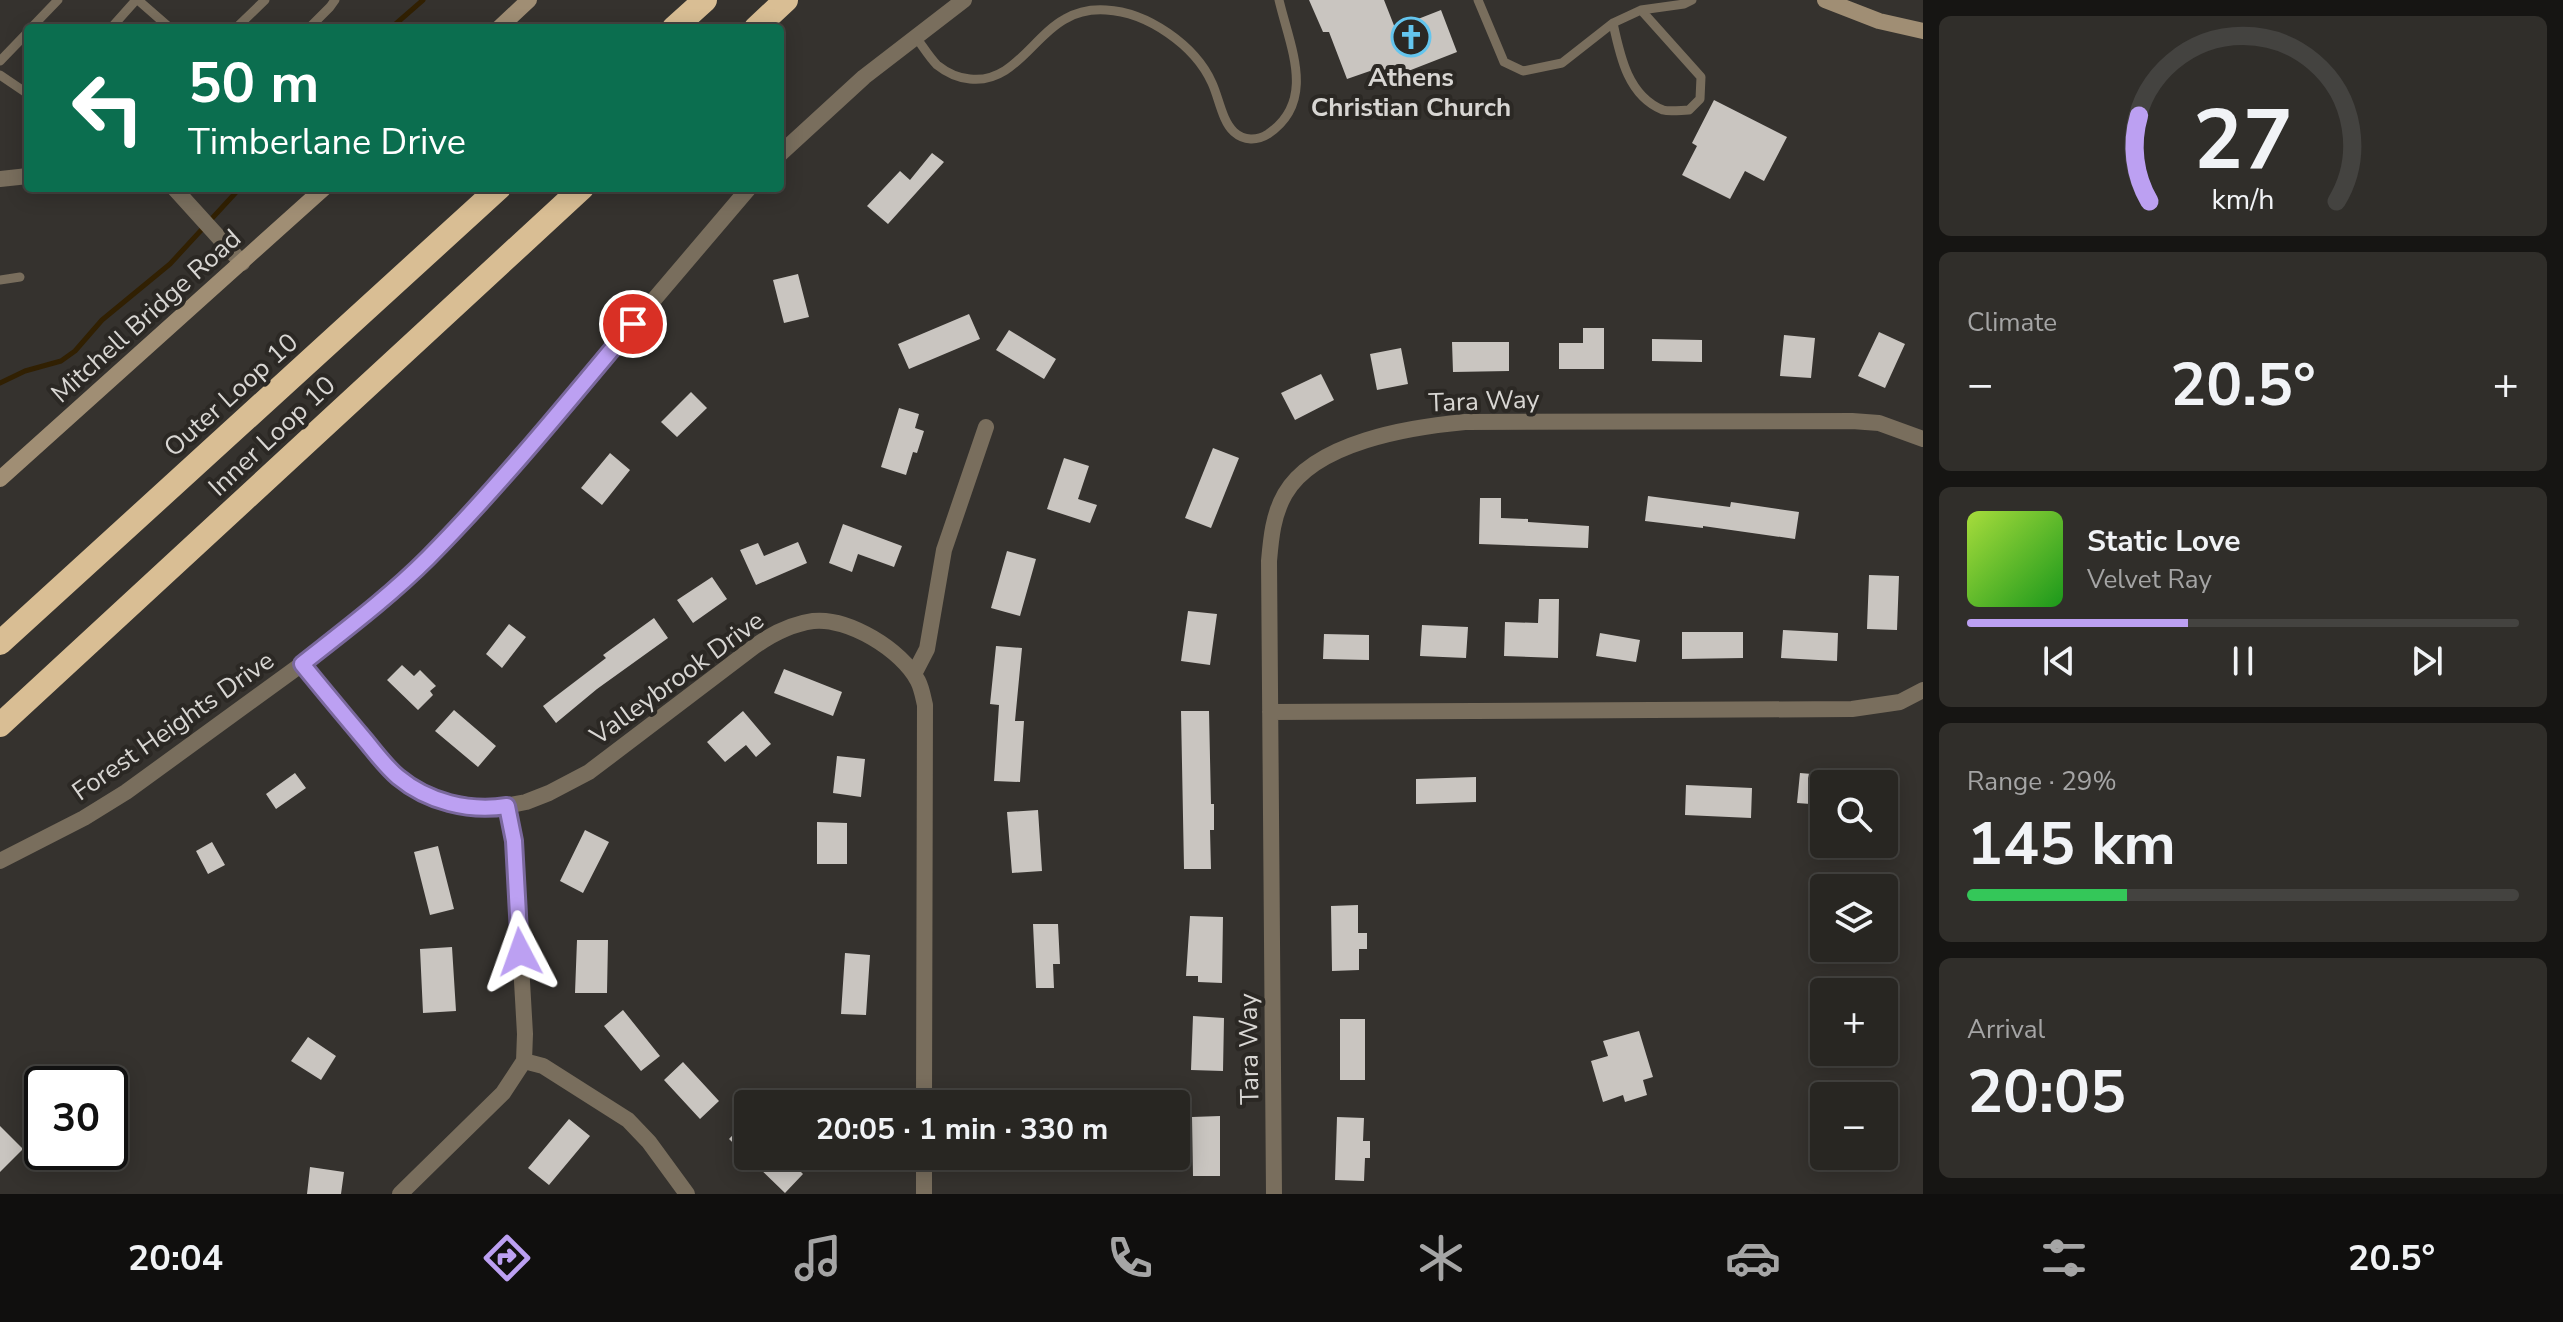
<!DOCTYPE html>
<meta charset="utf-8">
<style>
:root{--surface:#282622;--page:#302e2a;--text:#f1f3f6;--muted:#a5a5a5;--line:#444340;--accent:#bca0f2}
body{margin:0;font-family:"Nunito Sans",sans-serif;background:var(--page);color:var(--text);height:100vh;display:flex;flex-direction:column;font-size:30px;white-space:nowrap}
*{box-sizing:border-box;margin:0}
p{font-size:26px;color:var(--muted)}
.icon{flex:none;width:44px;height:44px;fill:none;stroke:currentColor;stroke-width:2;stroke-linecap:round;stroke-linejoin:round}
.map{position:relative;flex:1;overflow:hidden}
.drawer{display:flex;flex-direction:column;gap:16px;padding:16px;background:#161513;width:640px}
.drawer>*{flex:none}
.guide{position:absolute;left:24px;top:24px;width:760px;height:168px;border-radius:8px;box-shadow:0 4px 20px #0003,0 0 0 2px var(--line);background:#0b6e4f;color:#fff;overflow:hidden}
.controls{position:absolute;left:1810px;top:770px;display:grid;gap:16px}
.controls a{display:grid;place-items:center;width:88px;height:88px;border-radius:8px;background:var(--surface);box-shadow:0 4px 20px #0003,0 0 0 2px var(--line);font-size:40px}
.speed{position:absolute;left:24px;top:1066px;display:flex;gap:16px;font-size:40px;font-weight:700;text-align:center}
.speed>*{display:grid;place-content:center;width:104px;height:104px;border-radius:50%;background:var(--surface);box-shadow:0 4px 20px #0003,0 0 0 2px var(--line);line-height:1}
.speed .limit{border:4px solid #111;border-radius:12px;background:#fff;color:#111}
.pin{position:absolute;display:grid;place-items:center;width:68px;height:68px;color:#fff;margin:-34px;border:4px solid #fff;border-radius:50%;box-shadow:0 2px 8px #0007}
.me{position:absolute;width:88px;margin:-44px;rotate:356deg;stroke-linejoin:round;filter:drop-shadow(0 0 6px #0008)}
.turn{display:flex;align-items:center;gap:28px;height:168px;padding:0 32px;font-size:36px}
.turn .icon{width:104px;height:104px;stroke-width:2.5}
.turn b{display:block;font-size:56px;line-height:68px}
.big{font-size:60px;font-weight:700;line-height:1.1}
.drawer .widget{flex:1;display:flex;flex-direction:column;justify-content:center;gap:12px;min-width:0;padding:0 28px;border-radius:12px;background:var(--page)}
.drawer .dial{align-items:center;gap:0}
.dial svg{height:208px;overflow:visible;fill:none;stroke:var(--line);stroke-width:7;stroke-linecap:round;text-anchor:middle}
.dial text{fill:var(--text);stroke:none}
.song{display:flex;align-items:center;gap:24px}
.cover{width:96px;height:96px;border-radius:12px;background:linear-gradient(135deg,hsl(80 70% 55%),hsl(120 70% 35%))}
.played{height:8px;border-radius:4px;background:linear-gradient(90deg,var(--accent) 40%,var(--line) 40%)}
.keys{display:flex;justify-content:space-around;direction:ltr}
.heat{display:flex;justify-content:space-between;align-items:center;font-size:44px;direction:ltr}
.charge{height:12px;border-radius:6px;background:linear-gradient(90deg,#34c759 29%,var(--line) 0)}
.trip{position:absolute;left:734px;top:1090px;width:456px;height:80px;border-radius:8px;background:var(--surface);box-shadow:0 4px 20px #0003,0 0 0 2px var(--line);font-weight:700;line-height:80px;text-align:center}
.tab-bar{display:flex;height:128px;justify-content:space-around;align-items:center;background:#100f0e;color:var(--muted)}
.tab-bar .icon{width:56px;height:56px}
.tab-bar .current{color:var(--accent)}
.tab-bar b{font-size:36px;color:var(--text)}
main{display:flex;flex:1;min-height:0}
.map>svg:first-child{display:block}
.lines{fill:none;stroke-linecap:round;stroke-linejoin:round}
.stream{stroke:#312002;stroke-width:5}
.building{fill:#c9c5c0}
.lane{stroke:#796e5d;stroke-width:9}
.street{stroke:#796e5d;stroke-width:16}
.secondary{stroke:#a08e74;stroke-width:16}
.highway{stroke:#d9be94;stroke-width:24}
.route-casing{stroke:#7a689d;stroke-width:20}
.route{stroke:#bca0f2;stroke-width:14}
.labels{text-anchor:middle;dominant-baseline:central;stroke-width:8;stroke-linejoin:round;paint-order:stroke}
.poi-label{font-size:26px;font-weight:bold;fill:#d8d6d3;stroke:#2b2824}
.street-label{font-size:26px;fill:#d8d6d3;stroke:#2b2824}
</style>
<main>
<div class="map">
<svg width="1923" height="1194" viewBox="0 0 1923 1194">
<rect width="100%" height="100%" fill="#35322e"/>
<g class="lines">
<!-- stream -->
<path class="stream" d="M391,28L423,0
M0,383L25,371L61,361L75,351L102,320L170,264L240,188"/>
</g>
<!-- building -->
<path class="building" d="M1309,0H1384L1395,28L1441,10L1457,52L1375,84L1370,71L1347,79L1329,32H1323Z
M1714,100L1787,137L1764,181L1745,171L1730,199L1682,175L1697,146L1692,143Z
M932,153L944,162L888,224L867,206L900,171L910,180Z
M798,274L809,317L784,323L773,280Z
M969,314L980,339L909,369L898,344Z
M1583,328H1604V369H1559V343H1583Z
M1009,330L1056,359L1044,379L996,350Z
M1879,332L1905,344L1885,388L1858,376Z
M1784,335L1815,338L1811,378L1780,376Z
M1652,339L1702,340V362L1652,361Z
M1452,342H1509V371L1453,372Z
M1401,348L1408,384L1377,390L1370,354Z
M1321,374L1334,400L1295,420L1281,393Z
M691,392L707,408L677,437L661,422Z
M899,408L919,414L915,428L924,431L917,453L913,452L906,475L881,467Z
M1213,448L1239,458L1211,528L1185,518Z
M610,453L630,470L602,505L581,488Z
M1064,458L1089,466L1078,499L1097,505L1090,523L1047,509Z
M1648,496L1730,507L1731,502L1799,512L1795,539L1703,526V528L1645,521Z
M1480,498H1501V518L1528,519V522L1589,526L1588,548L1479,544Z
M843,524L902,546L894,567L858,554L852,572L829,563Z
M798,542L807,563L756,585L740,550L758,543L764,556Z
M1007,551L1036,559L1020,616L991,608Z
M1869,575L1899,576L1897,630L1867,629Z
M712,577L727,599L693,623L677,600Z
M1539,599H1559L1558,658L1504,656L1505,622L1538,623Z
M1188,611L1217,614L1210,665L1181,661Z
M654,618L668,638L597,689L556,723L543,706L606,658L603,655Z
M509,624L526,637L502,668L486,654Z
M1422,625L1468,627L1466,658L1420,656Z
M1783,630L1838,633L1837,661L1781,658Z
M1682,632H1743V658L1682,659Z
M1600,633L1640,640L1636,662L1596,656Z
M1324,634L1369,635V660L1323,659Z
M996,646L1022,648L1015,721H1024L1020,782L994,781L999,705L990,704Z
M402,665L414,676L420,670L436,686L430,691L433,695L418,710L387,680Z
M784,669L842,692L833,716L774,693Z
M454,710L496,746L478,767L435,731Z
M743,711L771,744L756,757L746,745L725,762L707,742Z
M1181,711H1209L1211,804H1214V830H1210L1211,869H1184Z
M837,756L865,759L861,797L833,793Z
M295,773L306,788L276,809L266,794Z
M1800,773L1824,775V805L1797,803Z
M1476,777V802L1416,804V779Z
M1686,785L1752,788L1751,818L1685,815Z
M1038,810L1042,871L1012,873L1007,812Z
M817,822L847,823V864H817Z
M585,830L609,842L583,893L560,881Z
M212,842L225,865L208,874L196,851Z
M438,846L454,909L430,915L414,852Z
M1358,905V933H1367V949H1359V970L1332,971L1331,906Z
M1190,916L1223,917L1222,983L1198,982V976H1186Z
M1033,924H1058L1060,964H1053L1054,988H1036Z
M577,940H608L607,993H575Z
M452,947L456,1011L423,1013L420,949Z
M845,953L870,955L866,1015L841,1014Z
M623,1010L660,1056L641,1071L604,1026Z
M1193,1016L1224,1018L1223,1071L1191,1070Z
M1340,1019H1365V1080H1340Z
M1639,1031L1653,1077L1643,1080L1647,1095L1625,1102L1623,1095L1603,1102L1591,1061L1608,1056L1603,1041Z
M308,1037L336,1056L321,1080L291,1061Z
M683,1062L719,1101L700,1119L664,1080Z
M1220,1116V1176H1193L1192,1117Z
M1337,1117L1364,1118L1363,1141H1370V1158H1365L1364,1181L1335,1180Z
M569,1119L590,1136L549,1185L528,1168Z
M748,1119V1156H785L803,1174L785,1193L729,1139Z
M0,1126L23,1149L0,1172Z
M310,1167L344,1172L341,1194H307Z"/>
<g class="lines">
<!-- lane -->
<path class="lane" d="M138,0L170,28
M1478,0L1504,62L1523,71L1562,63L1613,23L1641,10L1684,4L1692,0
M1613,23C1620,56 1628,96 1663,110C1670,112 1682,110 1689,110L1700,99L1701,77L1641,10
M31,28L58,0
M111,28L136,0
M236,28L265,0
M309,28L330,7L335,0
M915,36C922,45 929,57 937,65C947,73 958,78 970,79C1013,84 1032,37 1065,19C1077,12 1091,9 1106,10C1147,12 1195,45 1212,83C1219,98 1222,121 1234,132C1244,141 1257,141 1268,134C1317,101 1290,47 1279,0
M0,61L28,32
M0,75L28,94
M0,280L20,277"/>
<!-- street -->
<path class="street" d="M780,154L864,77L964,0
M0,179L28,176
M174,188L242,263
M302,664L397,776L427,795L448,802L490,809L526,802L549,793L589,772L755,646C772,634 791,624 813,621C848,617 902,650 918,681C922,689 923,697 925,705L924,1104
M914,674L927,649L944,550L986,427
M1270,712L1852,709L1900,702L1923,690
M0,861L84,818L126,792L302,664L379,604L426,560L480,504L749,188
M524,1061L543,1066L628,1120L649,1142L687,1194
M400,1194L503,1093L524,1061L525,1034L514,841L507,806
M924,1194V1156
M1274,1194L1269,561C1271,538 1273,515 1285,494C1315,442 1410,427 1465,422L1852,421L1879,423L1923,439"/>
<!-- secondary -->
<path class="secondary" d="M1825,0L1879,21L1923,31
M499,28L529,0
M0,479L324,188"/>
<!-- highway -->
<path class="highway" d="M674,28L705,0
M756,28L786,0
M0,643L499,188
M0,725L582,188"/>
</g>
<g class="lines">
<!-- route casing -->
<g class="route-casing">
<path id="route" d="M520,952L514,841L507,806C469,812 428,802 398,777C386,767 375,752 365,740C344,715 323,690 302,664C345,630 389,597 428,558C501,484 567,403 633,324"/>
</g>
<!-- route -->
<use href="#route" class="route"/>
</g>
<!-- icons -->
<defs>
<g id="church-ring" transform="scale(2)"><circle r="9.5" fill="#2b2824" stroke="#64c5ee" stroke-width="1.5"/><path d="M-1.2-6h2.4v3.5h3.3v2.4h-3.3V6h-2.4V-.1h-3.3v-2.4h3.3Z" fill="#64c5ee"/></g>
</defs>
<g fill-rule="evenodd">
<use href="#church-ring" x="1411" y="37"/>
</g>
<g class="labels">
<!-- poi labels -->
<g class="poi-label">
<text x="1411" y="77">Athens<tspan x="1411" dy="30">Christian Church</tspan></text>
</g>
<!-- street labels -->
<g class="street-label">
<text transform="translate(146 316) rotate(-42)">Mitchell Bridge Road</text>
<text transform="translate(231 395) rotate(-42)">Outer Loop 10</text>
<text transform="translate(1484 401) rotate(-2)">Tara Way</text>
<text transform="translate(272 436) rotate(-43)">Inner Loop 10</text>
<text transform="translate(677 678) rotate(-36)">Valleybrook Drive</text>
<text transform="translate(173 726) rotate(-35)">Forest Heights Drive</text>
<text transform="translate(1249 1049) rotate(-91)">Tara Way</text>
</g>
</g>
</svg>
<div class="controls">
<a><svg class="icon" aria-label="search" viewBox="0 0 24 24"><circle cx="10" cy="10" r="6"/><path d="M15 15l6 6"/></svg></a>
<a><svg class="icon" aria-label="layers" viewBox="0 0 24 24"><path d="M12 4l9 5-9 5-9-5zM3 14l9 5 9-5"/></svg></a>
<a>+</a>
<a>−</a>
</div>
<div class="speed"><div class="limit">30</div></div>
<div class="pin" style="left:633px;top:324px;background:#d93025"><svg class="icon" aria-label="arrive" viewBox="0 0 24 24"><path d="M6 21V4h12l-3 4 3 4H6"/></svg></div>
<svg class="me" style="left:520px;top:952px" viewBox="-20 -20 40 40"><path d="M0-17L14 15 0 8-14 15z" fill="#bca0f2" stroke="#fff" stroke-width="4"/></svg>
<div class="trip">20:05 · 1 min · 330 m</div>
<div class="guide">
<div class="turn"><svg class="icon" aria-label="left" viewBox="0 0 24 24"><path d="M17 20v-9H6M10 6l-5 5 5 5"/></svg><div><b>50 m</b>Timberlane Drive</div></div>
</div>
</div>
<section class="drawer">
<div class="widget dial"><svg viewBox="0 0 100 80">
<path d="M14 69A42 42 0 1 1 86 69"/>
<path d="M14 69A42 42 0 0 1 10 36" stroke="#bca0f2"/>
<text x="50" y="56" font-size="32" font-weight="700">27</text>
<text x="50" y="72" font-size="11">km/h</text>
</svg></div>
<div class="widget"><p>Climate</p>
<div class="heat"><a>−</a><b class="big">20.5°</b><a>+</a></div>
</div>
<div class="widget">
<div class="song"><i class="cover"></i><div><b>Static Love</b><p>Velvet Ray</p></div></div>
<div class="played"></div>
<div class="keys"><svg class="icon" aria-label="previous" viewBox="0 0 24 24"><path d="M18 5L8 12l10 7zM5 5v14"/></svg><svg class="icon" aria-label="pause" viewBox="0 0 24 24"><path d="M8 5v14M16 5v14"/></svg><svg class="icon" aria-label="next" viewBox="0 0 24 24"><path d="M6 5l10 7-10 7zM19 5v14"/></svg></div>
</div>
<div class="widget"><p>Range · 29%</p><b class="big">145 km</b><div class="charge"></div></div>
<div class="widget"><p>Arrival</p><b class="big">20:05</b></div>
</section>
</main>
<nav class="tab-bar">
<b>20:04</b>
<svg class="icon current" aria-label="directions" viewBox="0 0 24 24"><path d="M12 3l9 9-9 9-9-9zM9 14v-3h6M13 9l2 2-2 2"/></svg>
<svg class="icon" aria-label="music" viewBox="0 0 24 24"><path d="M9 18V5l10-2v13"/><circle cx="6" cy="18" r="3"/><circle cx="16" cy="16" r="3"/></svg>
<svg class="icon" aria-label="phone" viewBox="0 0 24 24"><path d="M5 4h4l2 5-3 2q2 4 5 5l2-3 5 2v4C11 20 4 13 5 4z"/></svg>
<svg class="icon" aria-label="climate" viewBox="0 0 24 24"><path d="M12 3v18M4 7l16 10M4 17L20 7"/></svg>
<svg class="icon" aria-label="car" viewBox="0 0 24 24"><path d="M5 17H2v-5l4-1 3-4h7l3 4 3 1v5h-3M9 17h6M6 11h13"/><circle cx="7" cy="17" r="2"/><circle cx="17" cy="17" r="2"/></svg>
<svg class="icon" aria-label="filters" viewBox="0 0 24 24"><path d="M4 7h16M4 17h16"/><circle cx="9" cy="7" r="2"/><circle cx="15" cy="17" r="2"/></svg>
<b>20.5°</b>
</nav>
